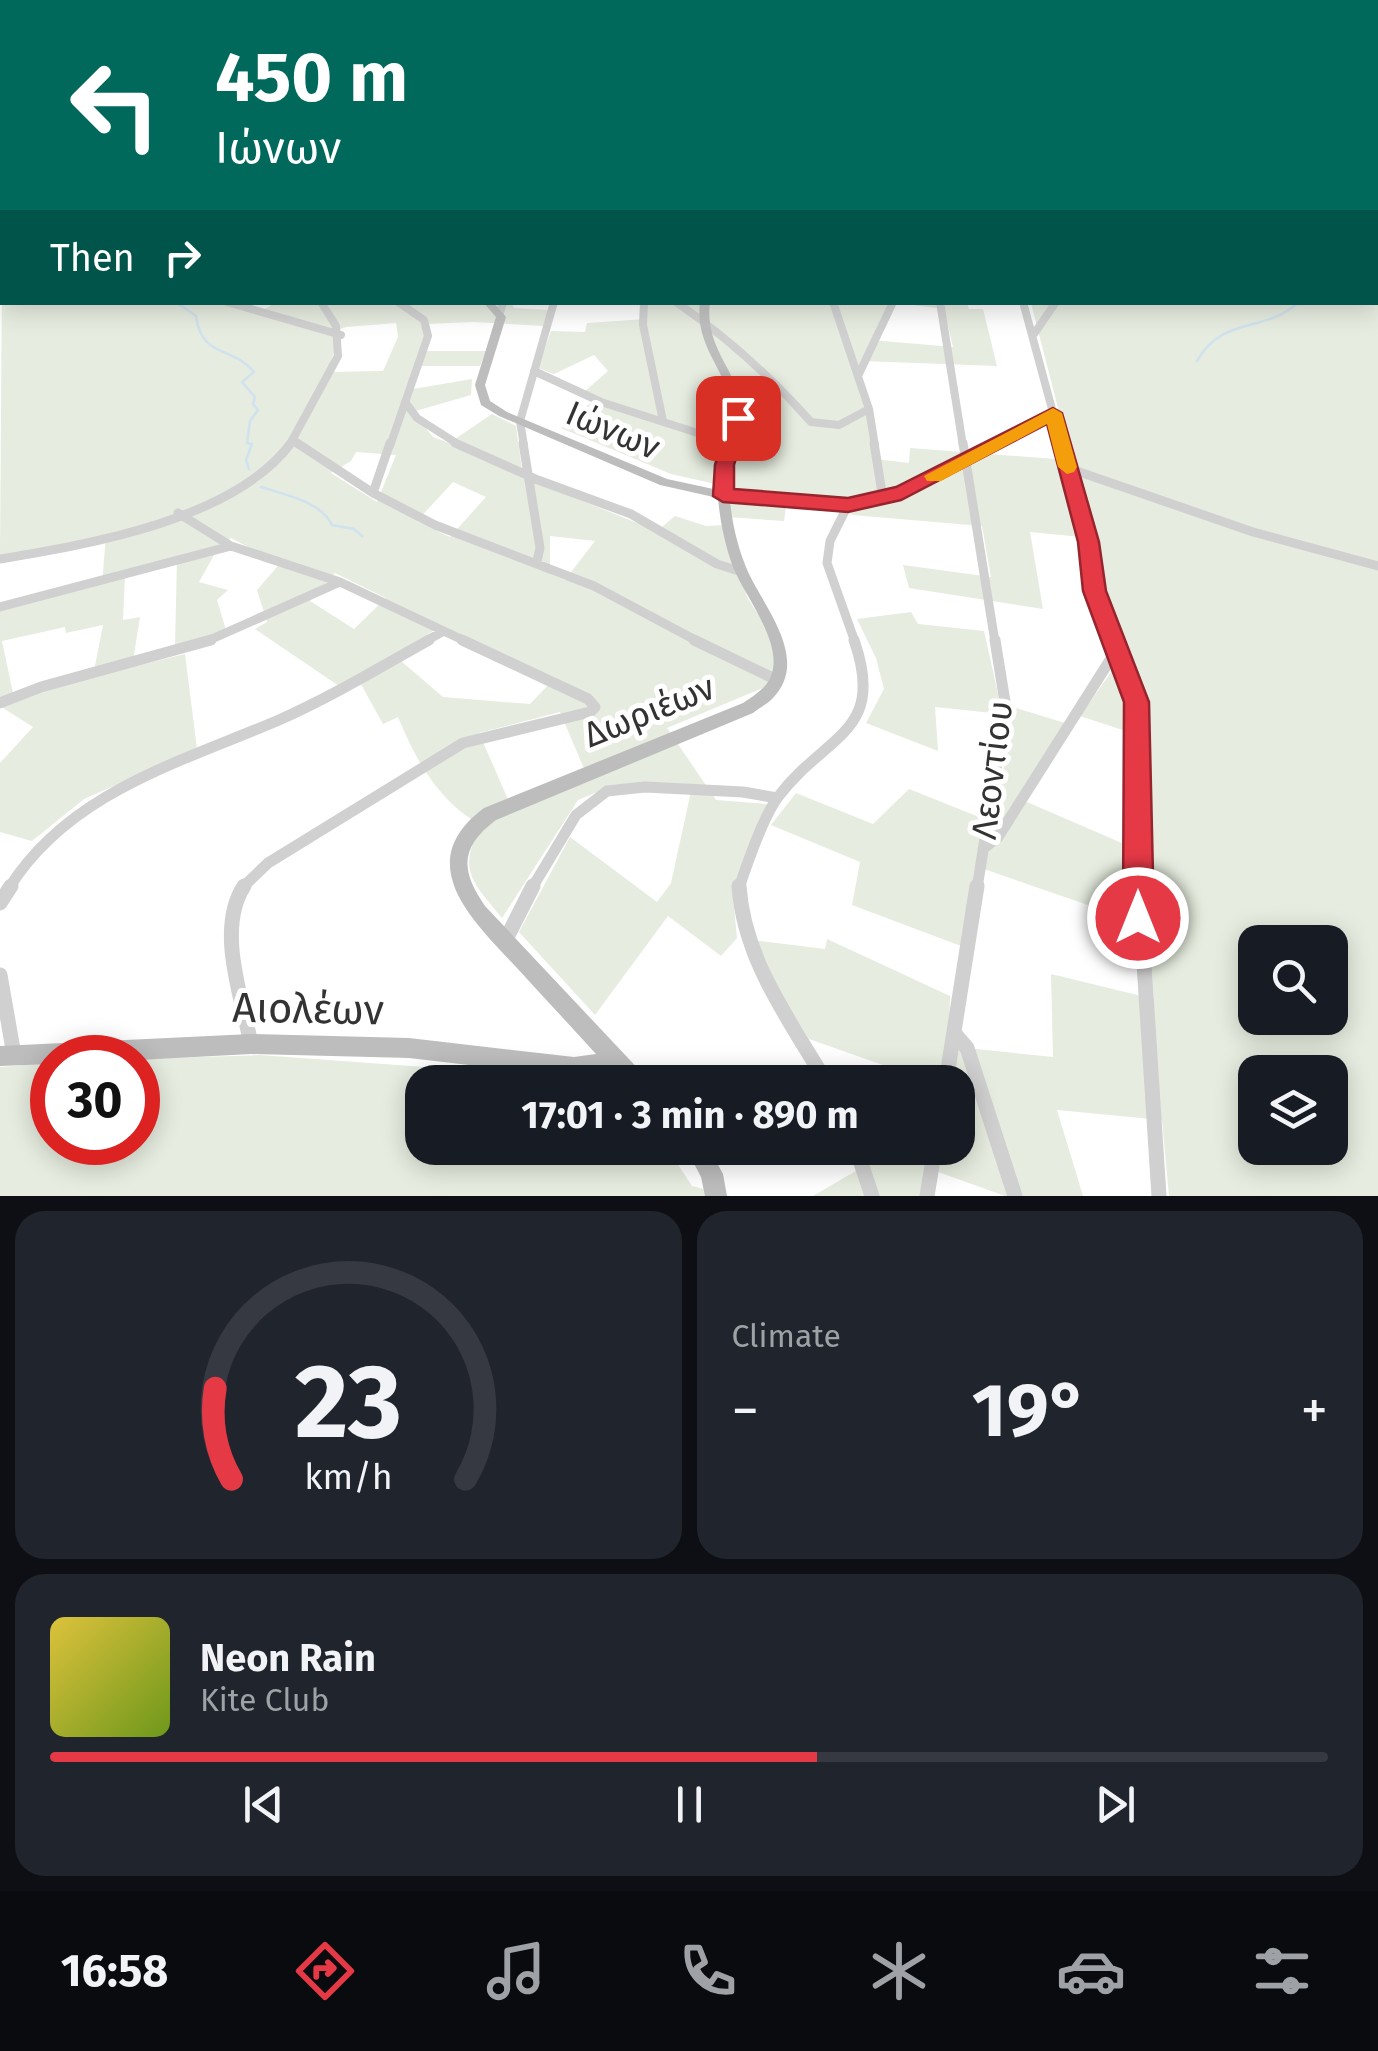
<!DOCTYPE html>
<meta charset="utf-8">
<style>
:root{--surface:#171b24;--page:#20242c;--text:#f1f3f6;--muted:#9ea1a6;--line:#363941;--accent:#e63946}
body{margin:0;font-family:"Fira Sans",sans-serif;background:var(--page);color:var(--text);height:100vh;display:flex;flex-direction:column;font-size:38px;white-space:nowrap}
*{box-sizing:border-box;margin:0}
p{font-size:32px;color:var(--muted)}
.icon{flex:none;width:55px;height:55px;fill:none;stroke:currentColor;stroke-width:2;stroke-linecap:round;stroke-linejoin:round}
.map{position:relative;height:1196px;overflow:hidden}
.drawer{display:flex;flex-direction:column;gap:15px;padding:15px;background:#0d0f14;flex:1}
.drawer>*{flex:none}
.guide{position:absolute;left:0px;top:0px;width:1380px;height:305px;box-shadow:0 5px 25px #0003;background:#00695c;color:#fff;overflow:hidden}
.buttons{position:absolute;left:1238px;top:925px;display:grid;gap:20px}
.buttons a{display:grid;place-items:center;width:110px;height:110px;border-radius:20px;background:var(--surface);box-shadow:0 5px 25px #0003;font-size:50px}
.speed{position:absolute;left:30px;top:1035px;display:flex;gap:20px;font-size:50px;font-weight:700;text-align:center}
.speed>*{display:grid;place-content:center;width:130px;height:130px;border-radius:50%;background:var(--surface);box-shadow:0 5px 25px #0003;line-height:1}
.speed .limit{border:15px solid #d22;background:#fff;color:#111}
.pin{position:absolute;display:grid;place-items:center;width:85px;height:85px;color:#fff;margin:-42px;border-radius:20px;box-shadow:0 5px 15px #0006}
.me{position:absolute;width:110px;margin:-55px;rotate:0deg;stroke-linejoin:round;filter:drop-shadow(0 0 8px #0008)}
.turn{display:flex;align-items:center;gap:35px;height:210px;padding:0 50px;font-size:45px}
.turn .icon{width:130px;height:130px;stroke-width:2.5}
.turn b{display:block;font-size:70px;line-height:85px}
.then{display:flex;align-items:center;height:95px;padding:0 50px;background:#0003;gap:20px;font-size:38px}
.big{font-size:75px;font-weight:700;line-height:1.1}
.drawer .widget{flex:1;display:flex;flex-direction:column;justify-content:center;gap:15px;min-width:0;padding:0 35px;border-radius:30px;background:var(--page)}
.drawer .dial{align-items:center;gap:0}
.dial svg{height:260px;overflow:visible;fill:none;stroke:var(--line);stroke-width:7;stroke-linecap:round;text-anchor:middle}
.dial text{fill:var(--text);stroke:none}
.song{display:flex;align-items:center;gap:30px}
.cover{width:120px;height:120px;border-radius:15px;background:linear-gradient(135deg,hsl(50 70% 55%),hsl(80 70% 35%))}
.played{height:10px;border-radius:5px;background:linear-gradient(90deg,var(--accent) 60%,var(--line) 60%)}
.keys{display:flex;justify-content:space-around;direction:ltr}
.heat{display:flex;justify-content:space-between;align-items:center;font-size:55px;direction:ltr}
.drawer .tiles{flex:1;display:grid;gap:15px;grid-template-columns:1fr 1fr}
.widget:last-child{grid-column:span 2}
.trip{position:absolute;left:405px;top:1065px;width:570px;height:100px;border-radius:30px;background:var(--surface);box-shadow:0 5px 25px #0003;font-weight:700;line-height:100px;text-align:center}
.dock{display:flex;height:160px;justify-content:space-around;align-items:center;background:#090b0e;color:var(--muted)}
.dock .icon{width:70px;height:70px}
.dock .on{color:var(--accent)}
.dock b{font-size:45px;color:var(--text)}
.map>svg:first-child{display:block}
.green{fill:#e6ecdf;fill-rule:evenodd}
.lines{fill:none;stroke-linecap:round;stroke-linejoin:round}
.stream{stroke:#cfe2ee;stroke-width:2.5}
.street-far3{stroke:#d0d0d0;stroke-width:8}
.street-far2{stroke:#d0d0d0;stroke-width:9}
.street-far1{stroke:#d0d0d0;stroke-width:11}
.street{stroke:#d0d0d0;stroke-width:15}
.secondary{fill:#bdbdbd;fill-rule:evenodd}
.route{fill:#e63946;stroke:#96252e;stroke-width:2.5}
.slow{fill:#f59e0b}
.labels{text-anchor:middle;dominant-baseline:central;stroke-width:10;stroke-linejoin:round;paint-order:stroke}
.street-label{font-size:35px;fill:#333;stroke:#fff}
.near-street-label{font-size:42px;fill:#333;stroke:#fff}
</style>
<div class="map">
<svg width="1378" height="1196" viewBox="0 0 1378 1196">
<rect width="100%" height="100%" fill="#fff"/>
<!-- green -->
<path class="green" d="M1378,163V1196H1169L1162,1120L1057,1110L1083,1196H1005L927,1168L922,1196H813L866,1165L860,1148H888L944,1161L946,1148H958V1082H931L809,1039L775,985L753,940L825,949L827,939L950,996L949,1038L976,1049L1053,1057L1051,974L1154,999L1149,926L975,866L961,946L852,905L860,862L771,825L796,793L873,824L909,789L994,823L1013,715L935,707L938,751L866,723L884,689L876,658L857,619L911,612L918,624L984,631L1000,703L1065,723L1020,799L1145,853L1147,738L1080,716L1124,654L1100,594L1092,538L1030,532L1043,609L909,588L903,565L991,577L982,526L852,515L845,498L788,493L784,521L727,517L720,485L671,474L561,428L594,400L584,392L608,371L594,355L554,374L538,368L551,331L585,332L587,323L646,319L647,303H888L871,340L953,347L944,309L898,303H967L969,309H983L997,366L862,361L854,372L868,413L876,459L909,463L910,448L1068,460L1084,509L1031,303L1378,302ZM1255,942H1330V1018H1255ZM1255,1072H1330V1148H1255Z
M2,275V302H219L258,313L277,302H511L514,308L549,310L544,326L473,322L428,324L425,351H486L480,366H415L407,390L472,379L471,395L412,412L433,437L449,443L492,414L516,426L523,477L657,531L675,516L706,526L728,525L747,597L773,638L777,665L765,687L667,728L716,800L766,804L769,807L733,897L737,938L721,956L668,916L595,1015L519,932L570,837L657,902L671,883L692,787L614,785L578,800L502,918C473,882 456,870 482,825C440,804 415,759 398,717L383,724L357,677L339,686L255,629L267,622L257,590L284,559L261,554L231,538L219,546L199,582L228,590L217,600L226,630L175,647L177,560L125,575L123,620L140,617L132,667L185,654L197,749L84,799L32,841L0,832V763L33,727L0,706V609L102,584L106,535L0,557ZM396,323L398,337L383,371L327,372L338,342L336,336L328,333L346,327ZM356,452L396,455L377,502L331,473L351,461ZM453,482L486,497L450,537L417,521ZM550,536L595,541L565,580L550,574ZM335,573L386,598L354,629L310,601ZM103,625L93,676L14,698L2,641L65,627L66,633ZM441,626L553,680L530,704L443,697L394,655ZM560,712L588,778L513,811L479,733Z
M260,1055L618,1081L422,1082V1148H667L692,1186L730,1196H0V1067L52,1063V1142H138V1059Z"/>
<g class="lines">
<!-- stream -->
<path class="stream" d="M176,302L196,316C202,359 232,345 254,372L242,382L255,397L253,404L258,410L250,421L247,443L252,444L246,460L249,469
M1197,361C1223,315 1264,334 1299,302
M261,487C283,494 322,502 332,525L354,529L362,536"/>
<!-- street-far3 -->
<path class="street-far3" d="M227,302L341,335
M644,302L643,325L663,421
M676,302C727,337 770,376 811,422L839,425L869,409
M833,302L869,409L875,446
M940,302L963,446
M1023,302L1062,446
M500,313L503,302
M1034,334L1056,302
M534,371L601,402L732,444
M858,376L893,302
M405,402L417,418L461,446
M292,440L301,446
M289,446L338,356L336,326L321,302
M390,446L428,336L424,320L398,302
M524,446L520,421L554,302
M995,446L1053,413"/>
<!-- street-far2 -->
<path class="street-far2" d="M297,443L373,493L435,525L594,586L699,642
M455,443L538,480L631,514L717,564L742,572
M523,443L540,548L537,561
M874,443L883,499
M963,443L995,642
M1062,443L1089,542L1095,591L1114,642
M1068,468L1253,532L1378,566
M373,493L390,443
M723,495C766,500 812,509 856,504C907,498 955,468 999,443
M848,505L830,541L827,563L855,642
M178,513L231,546L340,582L467,642
M0,559C89,544 234,520 291,443
M0,607L231,546
M205,642L340,582
M424,642L442,632"/>
<!-- street-far1 -->
<path class="street-far1" d="M694,640L777,680
M1113,640L1137,703L1139,888
M0,703L41,687L211,640
M983,849L998,837L1117,649
M9,888C69,792 181,762 279,720C331,697 379,668 429,640
M242,888L268,863L463,743L590,712L595,707L588,699L462,640
M532,888L576,815L607,791L645,787L743,792L777,798
M739,888C747,864 763,817 778,797C825,734 887,734 854,640
M977,888L1006,708L995,640"/>
<!-- street -->
<path class="street" d="M244,886C216,929 242,998 251,1044
M739,886C744,960 789,1019 826,1082
M1139,886L1159,1196
M0,903L11,886
M504,943L533,886
M0,975L14,1055
M954,1033L967,1048L1015,1196
M946,1082L977,886
M856,1148L872,1196
M927,1196L935,1148"/>
<!-- secondary -->
<path class="secondary" d="M0,269H2V275H0Z
M483,302H493L506,317L485,385L490,401L507,412L667,479L718,490C720,464 735,438 733,413C729,371 694,348 700,302H710C704,348 737,369 743,410C748,440 727,469 730,500C732,525 739,552 749,574C767,611 810,661 772,699C767,704 759,708 753,713L496,820C460,847 460,870 485,906L644,1075L647,1082H623L610,1069L599,1074L574,1077L409,1058L251,1054L138,1060V1058H52V1064L0,1066V1046L251,1034L409,1038L574,1057L596,1054C570,1025 543,997 517,968C473,921 410,863 484,808L743,703C753,696 766,689 771,676C784,643 745,597 733,567C725,545 720,521 718,498L660,485L499,416L481,405L475,385L496,317Z
M686,1148H709L723,1174L727,1196H705L701,1177Z"/>
</g>
<!-- sky -->
<linearGradient id="sky" x2="0" y2="1"><stop stop-color="#9ec6ea"/><stop offset="0.49" stop-color="#fff"/><stop offset="1" stop-color="#fff" stop-opacity="0"/></linearGradient>
<rect width="1378" height="330" fill="url(#sky)"/>
<!-- route -->
<path class="route" d="M1053,408L1062,413L1099,542L1106,591L1149,702L1154,918L1149,929L1138,934L1128,929L1123,918L1124,702L1083,591L1078,542L1047,424L901,500L848,512L723,502L713,496L715,465L729,418L738,412L748,418L734,465V489L848,498L896,487Z"/>
<!-- slow -->
<path class="slow" d="M1053,408L1062,413L1077,467L1074,472L1067,474L1058,467L1047,424L941,481H927L924,476Z"/>
<g class="labels">
<!-- street labels -->
<g class="street-label">
<text transform="translate(613 430) rotate(23)">Ιώνων</text>
<text transform="translate(649 711) rotate(-22)">Δωριέων</text>
<text transform="translate(992 770) rotate(-83)">Λεοντίου</text>
</g>
<!-- near-street labels -->
<g class="near-street-label">
<text transform="translate(308 1009) rotate(1)">Αιολέων</text>
</g>
</g>
</svg>
<div class="buttons">
<a><svg class="icon" aria-label="search" viewBox="0 0 24 24"><circle cx="10" cy="10" r="6"/><path d="M15 15l6 6"/></svg></a>
<a><svg class="icon" aria-label="layers" viewBox="0 0 24 24"><path d="M12 4l9 5-9 5-9-5zM3 14l9 5 9-5"/></svg></a>
</div>
<div class="speed"><div class="limit">30</div></div>
<div class="pin" style="left:738px;top:418px;background:#d93025"><svg class="icon" aria-label="arrive" viewBox="0 0 24 24"><path d="M6 21V4h12l-3 4 3 4H6"/></svg></div>
<svg class="me" style="left:1138px;top:918px" viewBox="-20 -20 40 40"><circle r="17" fill="#e63946" stroke="#fff" stroke-width="3"/><path d="M0-11L8 9 0 5-8 9z" fill="#fff"/></svg>
<div class="trip">17:01 · 3 min · 890 m</div>
<div class="guide">
<div class="turn"><svg class="icon" aria-label="left" viewBox="0 0 24 24"><path d="M17 20v-9H6M10 6l-5 5 5 5"/></svg><div><b>450 m</b>Ιώνων</div></div>
<div class="then">Then<svg class="icon" aria-label="right" viewBox="0 0 24 24"><path d="M7 20v-9h11M14 6l5 5-5 5"/></svg></div>
</div>
</div>
<section class="drawer">
<div class="tiles">
<div class="widget dial"><svg viewBox="0 0 100 80">
<path d="M14 69A42 42 0 1 1 86 69"/>
<path d="M14 69A42 42 0 0 1 9 41" stroke="#e63946"/>
<text x="50" y="56" font-size="32" font-weight="700">23</text>
<text x="50" y="72" font-size="11">km/h</text>
</svg></div>
<div class="widget"><p>Climate</p>
<div class="heat"><a>−</a><b class="big">19°</b><a>+</a></div>
</div>
<div class="widget">
<div class="song"><i class="cover"></i><div><b>Neon Rain</b><p>Kite Club</p></div></div>
<div class="played"></div>
<div class="keys"><svg class="icon" aria-label="previous" viewBox="0 0 24 24"><path d="M18 5L8 12l10 7zM5 5v14"/></svg><svg class="icon" aria-label="pause" viewBox="0 0 24 24"><path d="M8 5v14M16 5v14"/></svg><svg class="icon" aria-label="next" viewBox="0 0 24 24"><path d="M6 5l10 7-10 7zM19 5v14"/></svg></div>
</div>
</div>
</section>
<nav class="dock">
<b>16:58</b>
<svg class="icon on" aria-label="directions" viewBox="0 0 24 24"><path d="M12 3l9 9-9 9-9-9zM9 14v-3h6M13 9l2 2-2 2"/></svg>
<svg class="icon" aria-label="music" viewBox="0 0 24 24"><path d="M9 18V5l10-2v13"/><circle cx="6" cy="18" r="3"/><circle cx="16" cy="16" r="3"/></svg>
<svg class="icon" aria-label="phone" viewBox="0 0 24 24"><path d="M5 4h4l2 5-3 2q2 4 5 5l2-3 5 2v4C11 20 4 13 5 4z"/></svg>
<svg class="icon" aria-label="climate" viewBox="0 0 24 24"><path d="M12 3v18M4 7l16 10M4 17L20 7"/></svg>
<svg class="icon" aria-label="car" viewBox="0 0 24 24"><path d="M5 17H2v-5l4-1 3-4h7l3 4 3 1v5h-3M9 17h6M6 11h13"/><circle cx="7" cy="17" r="2"/><circle cx="17" cy="17" r="2"/></svg>
<svg class="icon" aria-label="filters" viewBox="0 0 24 24"><path d="M4 7h16M4 17h16"/><circle cx="9" cy="7" r="2"/><circle cx="15" cy="17" r="2"/></svg>
</nav>
